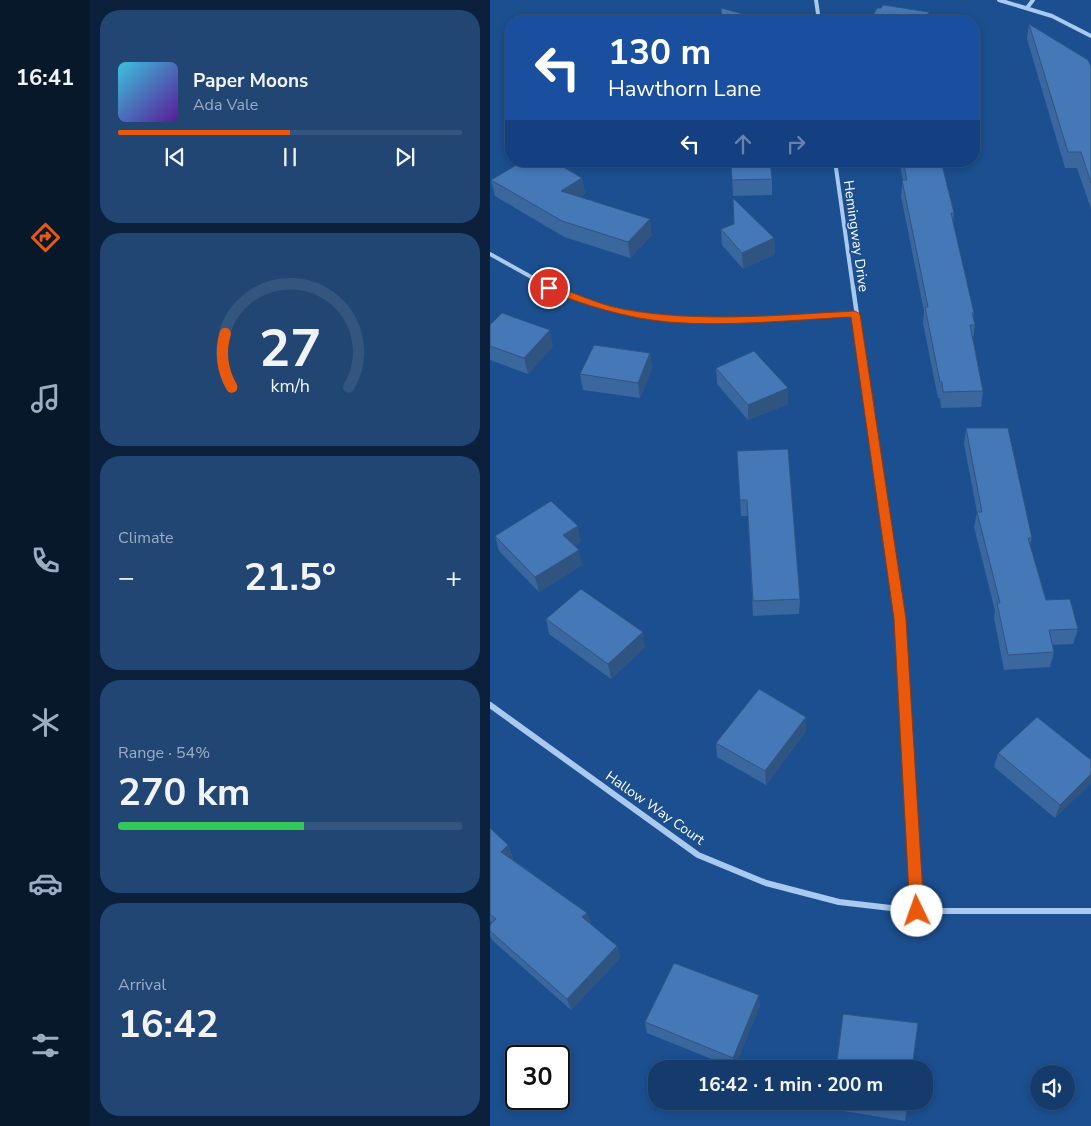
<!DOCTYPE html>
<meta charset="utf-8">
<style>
:root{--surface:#143b6b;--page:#214673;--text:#f1f3f6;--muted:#9dadc1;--line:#33557e;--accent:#ea580c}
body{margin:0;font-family:"Nunito Sans",sans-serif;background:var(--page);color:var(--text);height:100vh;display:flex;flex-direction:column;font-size:19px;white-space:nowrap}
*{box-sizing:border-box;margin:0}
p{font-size:16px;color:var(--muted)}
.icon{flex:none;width:28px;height:28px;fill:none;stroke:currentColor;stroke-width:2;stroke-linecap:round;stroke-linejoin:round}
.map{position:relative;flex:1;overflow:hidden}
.side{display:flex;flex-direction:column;gap:10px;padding:10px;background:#0b203b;width:400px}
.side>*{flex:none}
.top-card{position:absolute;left:15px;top:15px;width:475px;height:152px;border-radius:20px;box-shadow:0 2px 8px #0003,0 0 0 1px var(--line);background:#1a4fa0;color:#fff;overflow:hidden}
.fabs{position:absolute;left:540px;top:1065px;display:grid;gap:10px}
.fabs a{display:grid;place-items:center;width:45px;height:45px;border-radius:50%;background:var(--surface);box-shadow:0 2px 8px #0003,0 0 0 1px var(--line);font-size:25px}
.speed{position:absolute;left:15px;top:1045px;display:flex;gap:10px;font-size:25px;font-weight:700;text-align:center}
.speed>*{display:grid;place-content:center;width:65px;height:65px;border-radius:50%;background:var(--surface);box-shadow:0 2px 8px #0003,0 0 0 1px var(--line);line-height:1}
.speed .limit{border:2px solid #111;border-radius:8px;background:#fff;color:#111}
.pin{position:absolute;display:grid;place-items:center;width:42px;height:42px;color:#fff;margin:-21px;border:2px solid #fff;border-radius:50%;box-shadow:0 1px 5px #0007}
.me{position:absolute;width:55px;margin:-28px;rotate:357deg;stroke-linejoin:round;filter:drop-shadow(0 0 4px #0008)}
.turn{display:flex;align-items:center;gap:18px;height:105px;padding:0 20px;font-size:22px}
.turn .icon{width:65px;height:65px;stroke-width:2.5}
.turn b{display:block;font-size:35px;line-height:42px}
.lanes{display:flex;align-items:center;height:48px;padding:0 20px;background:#0003;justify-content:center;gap:25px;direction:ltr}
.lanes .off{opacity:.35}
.big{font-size:38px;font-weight:700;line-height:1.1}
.side .tile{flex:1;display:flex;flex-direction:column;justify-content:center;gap:8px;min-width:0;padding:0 18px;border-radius:20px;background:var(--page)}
.side .dial{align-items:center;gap:0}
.dial svg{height:130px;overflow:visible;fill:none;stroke:var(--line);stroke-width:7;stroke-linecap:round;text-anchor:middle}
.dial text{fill:var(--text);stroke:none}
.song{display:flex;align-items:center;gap:15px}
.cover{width:60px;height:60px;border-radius:8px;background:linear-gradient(135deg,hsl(190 70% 55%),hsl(270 70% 35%))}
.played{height:5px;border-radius:2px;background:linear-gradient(90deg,var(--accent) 50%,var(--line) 50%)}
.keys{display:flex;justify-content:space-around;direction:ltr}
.heat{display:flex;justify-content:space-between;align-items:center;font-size:28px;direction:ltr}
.charge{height:8px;border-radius:4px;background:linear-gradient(90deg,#34c759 54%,var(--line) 0)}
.trip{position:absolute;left:158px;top:1060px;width:285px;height:50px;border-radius:20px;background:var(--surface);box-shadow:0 2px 8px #0003,0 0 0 1px var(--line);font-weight:700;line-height:50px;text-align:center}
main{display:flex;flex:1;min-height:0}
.tabs{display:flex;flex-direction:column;width:90px;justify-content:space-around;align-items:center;background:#08182b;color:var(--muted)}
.tabs .icon{width:35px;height:35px}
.tabs .selected{color:var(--accent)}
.tabs b{font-size:22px;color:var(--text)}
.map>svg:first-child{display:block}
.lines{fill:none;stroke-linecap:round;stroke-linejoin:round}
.street-far2{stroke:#a9c9ee;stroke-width:4}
.street-far1{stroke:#a9c9ee;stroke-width:4.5}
.street{stroke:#a9c9ee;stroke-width:6}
.wall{fill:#3a679d}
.shaded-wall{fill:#305480}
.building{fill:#4478b7;stroke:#305480}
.route{fill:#ea580c;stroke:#983908}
.labels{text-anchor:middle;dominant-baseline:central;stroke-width:4;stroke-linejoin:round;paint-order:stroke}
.street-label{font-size:14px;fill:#fff;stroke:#1b4f8f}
</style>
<main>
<nav class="tabs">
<b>16:41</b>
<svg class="icon selected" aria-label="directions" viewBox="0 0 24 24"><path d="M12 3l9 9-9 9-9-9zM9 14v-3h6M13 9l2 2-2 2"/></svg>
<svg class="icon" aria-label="music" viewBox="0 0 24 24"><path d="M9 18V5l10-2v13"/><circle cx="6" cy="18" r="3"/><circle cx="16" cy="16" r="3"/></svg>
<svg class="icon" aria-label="phone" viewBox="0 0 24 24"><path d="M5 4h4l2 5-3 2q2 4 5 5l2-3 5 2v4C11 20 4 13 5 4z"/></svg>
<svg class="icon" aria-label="climate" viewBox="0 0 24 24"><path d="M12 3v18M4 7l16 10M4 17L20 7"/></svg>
<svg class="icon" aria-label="car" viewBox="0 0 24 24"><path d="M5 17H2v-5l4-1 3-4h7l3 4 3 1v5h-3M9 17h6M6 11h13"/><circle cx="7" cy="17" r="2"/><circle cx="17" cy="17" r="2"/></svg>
<svg class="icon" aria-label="filters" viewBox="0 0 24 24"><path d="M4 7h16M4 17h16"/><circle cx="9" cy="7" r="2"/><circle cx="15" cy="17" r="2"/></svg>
</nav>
<section class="side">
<div class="tile">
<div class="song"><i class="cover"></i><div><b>Paper Moons</b><p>Ada Vale</p></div></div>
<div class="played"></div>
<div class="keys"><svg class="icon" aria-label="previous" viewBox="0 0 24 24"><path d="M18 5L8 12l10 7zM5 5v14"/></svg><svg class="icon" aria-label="pause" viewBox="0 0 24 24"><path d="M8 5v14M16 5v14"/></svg><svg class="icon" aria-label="next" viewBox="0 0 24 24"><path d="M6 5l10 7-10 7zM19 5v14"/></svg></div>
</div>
<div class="tile dial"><svg viewBox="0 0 100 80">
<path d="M14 69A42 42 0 1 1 86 69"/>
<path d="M14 69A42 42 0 0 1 10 36" stroke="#ea580c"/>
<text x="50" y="56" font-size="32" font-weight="700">27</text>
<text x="50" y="72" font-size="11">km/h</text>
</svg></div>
<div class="tile"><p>Climate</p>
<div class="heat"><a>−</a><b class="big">21.5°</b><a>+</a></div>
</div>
<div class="tile"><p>Range · 54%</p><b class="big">270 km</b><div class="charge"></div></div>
<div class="tile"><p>Arrival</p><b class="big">16:42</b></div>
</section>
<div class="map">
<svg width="601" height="1126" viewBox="0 0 601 1126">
<rect width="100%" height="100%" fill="#1b4f8f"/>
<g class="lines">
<!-- street-far2 -->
<path class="street-far2" d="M326,0L329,21
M509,0L562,16L601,36
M537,8L543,0
M345,161L363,288
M0,254L61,288"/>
<!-- street-far1 -->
<path class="street-far1" d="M59,287C154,333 263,319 365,314
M363,287L410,619L412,656"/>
<!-- street -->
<path class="street" d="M412,655L427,911
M0,705L208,855L276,883L349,902L427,911H601"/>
</g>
<!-- wall -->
<path class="wall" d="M539,24L601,67V209L587,168H575L537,39Z
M241,161L282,179V195L243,196Z
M409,161H451L464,213L463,224L484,313L483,319L485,325L483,339L493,391L491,407L451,408L450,398H448L433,323L434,311L411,196L413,180Z
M92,178L95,194L90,197L162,235L140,258L74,237L5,196L1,180Z
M231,229L284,238L285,254L253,269L232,245Z
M0,325L63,346L38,374L0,360Z
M160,353L162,369L150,398L93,390L90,374Z
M226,368L298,388V404L258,420L227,384Z
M476,428L542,538L540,545L556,600L588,629L583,644L562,645L564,652L560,667L514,670L504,618L505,611L484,527L487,512L474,444Z
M247,451L310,599L309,614L263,616L258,516H251Z
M5,536L91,542L84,546L92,565L49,592L9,551Z
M56,619L155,647L121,679L59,634Z
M316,717V731L276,785L227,757L226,743Z
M508,753L601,760V783L565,818L504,767Z
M0,828L18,845L23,858L22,859L97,913L101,924L127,946L130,958L81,1010L2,940L0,935V925L2,923L0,921Z
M270,1006L244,1068L157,1033L155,1022Z
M342,1101H418L415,1121L341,1109Z"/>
<!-- shaded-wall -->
<path class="shaded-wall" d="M439,12L438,21H434Z
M92,178L95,194L74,207L71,191Z
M160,219L162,235L140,258L138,242Z
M284,238L285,254L253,269L252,253Z
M60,330L63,346L38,374L34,358Z
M160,353L162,369L150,398L148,383Z
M298,388V404L258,420V405Z
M88,526L91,542L77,551L73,535Z
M89,550L92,565L49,592L45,577Z
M153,632L155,647L121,679L118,664Z
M316,717V731L276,785L275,771Z
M601,774V783L565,818L570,805Z
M18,845L23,858L16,865L11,852Z
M97,913L101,925L92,917Z
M127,946L130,958L81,1010L77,999Z
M269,995L270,1006L244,1068L243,1058Z"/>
<!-- building -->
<path class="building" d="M393,5L439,12L434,21H380L387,8H391Z
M231,8L264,17L265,21H232Z
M539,24L598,60L601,67V183L591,152H578Z
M33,161H63L92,178L71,191L160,219L138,242L72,221L1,180Z
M241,161H280L282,179L242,180Z
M413,161H451L464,213H461L484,313H482L485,325H480L493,391L453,392L452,382H450L435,307H438L412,180H417Z
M243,198L284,238L252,253L231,229L244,224Z
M12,313L60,330L34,358L0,346V325Z
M104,345L160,353L148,383L90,374Z
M264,351L298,388L258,405L226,368Z
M476,428H518L542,538H538L556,600L580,599L588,629L559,630L564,652L518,655L507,603H510L487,512H492Z
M298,449L310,599L263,601L257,500H250L247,451Z
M61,501L88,526L73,535L89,550L45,577L5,536Z
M91,589L153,632L118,664L56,619Z
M269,689L316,717L275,771L226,743Z
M547,717L601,760V774L570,805L508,753Z
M0,828L18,845L11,852L97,913L92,917L127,946L77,999L0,931V925L6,919L0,914Z
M184,963L269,995L243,1058L155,1022Z
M353,1014L428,1023L422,1069H346Z
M355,1101H418L417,1111Z"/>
<!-- route -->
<path class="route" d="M59,285C84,292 107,304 132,309C209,323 287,315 365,311L370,314L416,619L434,911L432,915L427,917L422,915L420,911L404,619L361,317C300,320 238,327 178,322C135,318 95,305 56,290V286Z"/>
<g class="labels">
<!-- street labels -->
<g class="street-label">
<text transform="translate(366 236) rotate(82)">Hemingway Drive</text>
<text transform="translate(165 808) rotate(35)">Hallow Way Court</text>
</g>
</g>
</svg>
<div class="fabs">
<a><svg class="icon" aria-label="sound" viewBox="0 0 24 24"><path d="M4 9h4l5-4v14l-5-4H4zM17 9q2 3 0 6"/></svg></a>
</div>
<div class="speed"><div class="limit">30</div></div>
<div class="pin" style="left:59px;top:288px;background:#d93025"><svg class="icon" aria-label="arrive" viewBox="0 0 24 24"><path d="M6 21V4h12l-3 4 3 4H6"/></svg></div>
<svg class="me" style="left:427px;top:911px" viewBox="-20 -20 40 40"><circle r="19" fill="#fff"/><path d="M0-13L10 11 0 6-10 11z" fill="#ea580c"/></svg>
<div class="trip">16:42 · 1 min · 200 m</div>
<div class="top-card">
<div class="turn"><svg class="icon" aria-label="left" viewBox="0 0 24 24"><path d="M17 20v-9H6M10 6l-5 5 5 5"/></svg><div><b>130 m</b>Hawthorn Lane</div></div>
<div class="lanes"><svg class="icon" aria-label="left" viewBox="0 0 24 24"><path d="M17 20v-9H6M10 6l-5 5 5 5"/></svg><svg class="icon off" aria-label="ahead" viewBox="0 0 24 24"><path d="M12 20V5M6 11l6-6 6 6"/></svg><svg class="icon off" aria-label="right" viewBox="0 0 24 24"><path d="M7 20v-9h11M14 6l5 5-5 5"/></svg></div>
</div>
</div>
</main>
